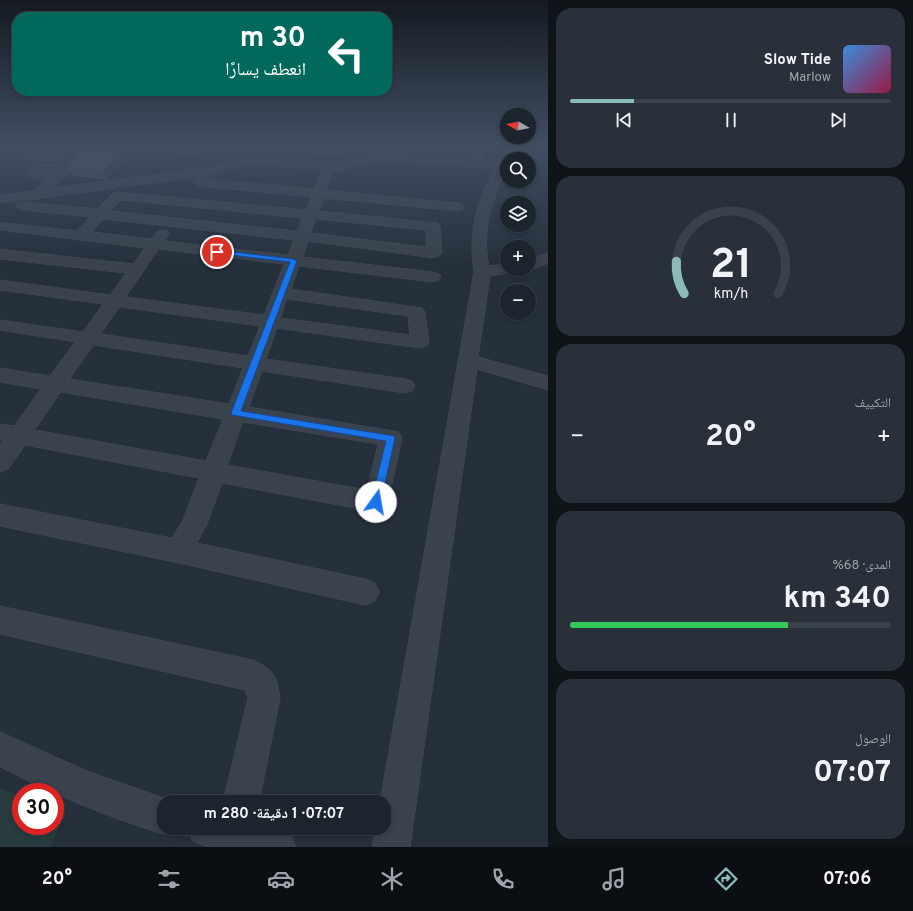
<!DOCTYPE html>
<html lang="ar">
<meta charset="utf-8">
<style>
:root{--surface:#1c242e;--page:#29303a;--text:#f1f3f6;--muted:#a0a4aa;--line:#3a414a;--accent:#8bbbb9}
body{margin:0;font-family:Overpass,"Noto Naskh Arabic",sans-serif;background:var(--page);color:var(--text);direction:rtl;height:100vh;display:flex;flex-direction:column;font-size:15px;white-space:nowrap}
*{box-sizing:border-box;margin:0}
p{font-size:13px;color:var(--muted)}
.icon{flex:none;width:22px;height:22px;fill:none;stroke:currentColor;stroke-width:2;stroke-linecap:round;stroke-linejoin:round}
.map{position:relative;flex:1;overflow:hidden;direction:ltr}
.panel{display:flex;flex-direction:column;gap:8px;padding:8px;background:#0f1419;width:365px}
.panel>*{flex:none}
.banner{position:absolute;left:12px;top:12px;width:380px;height:84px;border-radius:16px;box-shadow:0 2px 6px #0003,0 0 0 1px var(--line);direction:rtl;background:#00695c;color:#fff;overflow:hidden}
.needle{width:26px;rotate:279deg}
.buttons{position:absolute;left:500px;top:108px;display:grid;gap:8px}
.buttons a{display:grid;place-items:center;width:36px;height:36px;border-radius:50%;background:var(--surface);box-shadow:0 2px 6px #0003,0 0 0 1px var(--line);font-size:20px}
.speed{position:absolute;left:12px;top:783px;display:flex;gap:8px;font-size:20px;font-weight:700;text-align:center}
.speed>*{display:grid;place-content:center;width:52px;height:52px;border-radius:50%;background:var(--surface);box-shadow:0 2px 6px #0003,0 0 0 1px var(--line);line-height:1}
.speed .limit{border:6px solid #d22;background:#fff;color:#111}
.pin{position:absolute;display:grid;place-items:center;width:34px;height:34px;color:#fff;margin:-17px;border:2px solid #fff;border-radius:50%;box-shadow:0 1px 4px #0007}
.me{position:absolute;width:44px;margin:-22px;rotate:13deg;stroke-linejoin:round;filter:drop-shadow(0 0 3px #0008)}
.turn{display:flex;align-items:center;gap:14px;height:84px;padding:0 20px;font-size:18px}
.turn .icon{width:52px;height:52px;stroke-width:2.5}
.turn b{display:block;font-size:28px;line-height:34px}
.big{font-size:30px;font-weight:700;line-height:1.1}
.panel .tile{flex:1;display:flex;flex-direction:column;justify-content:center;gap:6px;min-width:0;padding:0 14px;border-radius:16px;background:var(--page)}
.panel .dial{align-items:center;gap:0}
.dial svg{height:104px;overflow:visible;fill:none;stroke:var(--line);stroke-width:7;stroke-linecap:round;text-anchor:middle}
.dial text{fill:var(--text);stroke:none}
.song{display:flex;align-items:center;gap:12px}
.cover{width:48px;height:48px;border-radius:6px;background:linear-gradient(135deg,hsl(210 70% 55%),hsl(340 70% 35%))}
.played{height:4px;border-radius:2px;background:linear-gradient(90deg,var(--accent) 20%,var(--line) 20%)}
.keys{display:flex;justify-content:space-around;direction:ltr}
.heat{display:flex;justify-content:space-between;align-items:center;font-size:22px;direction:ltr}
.charge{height:6px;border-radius:3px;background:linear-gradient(90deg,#34c759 68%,var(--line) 0)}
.trip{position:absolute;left:157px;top:795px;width:234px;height:40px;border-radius:16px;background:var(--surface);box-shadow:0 2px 6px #0003,0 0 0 1px var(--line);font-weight:700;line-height:40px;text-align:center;direction:rtl}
.tabs{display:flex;height:64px;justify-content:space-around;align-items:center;background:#0b0e12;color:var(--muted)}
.tabs .icon{width:28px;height:28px}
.tabs .on{color:var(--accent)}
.tabs b{font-size:18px;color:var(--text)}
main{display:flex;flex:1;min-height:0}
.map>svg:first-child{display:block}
.green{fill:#283c3f}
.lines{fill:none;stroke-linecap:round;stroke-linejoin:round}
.minor-casing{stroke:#434b57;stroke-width:1}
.minor{fill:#3a424e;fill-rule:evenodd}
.wall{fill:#414c5b}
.shaded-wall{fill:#313c4a}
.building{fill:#4d5967;stroke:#5e6876}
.route{fill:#1a73e8;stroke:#114b97}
</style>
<main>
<section class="panel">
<div class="tile">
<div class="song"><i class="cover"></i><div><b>Slow Tide</b><p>Marlow</p></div></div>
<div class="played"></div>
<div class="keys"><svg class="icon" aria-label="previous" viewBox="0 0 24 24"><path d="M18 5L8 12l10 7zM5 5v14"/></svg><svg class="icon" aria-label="pause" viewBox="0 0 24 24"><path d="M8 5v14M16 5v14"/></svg><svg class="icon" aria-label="next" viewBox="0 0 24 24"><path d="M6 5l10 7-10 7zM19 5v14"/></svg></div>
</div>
<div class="tile dial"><svg viewBox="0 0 100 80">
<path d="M14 69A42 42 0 1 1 86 69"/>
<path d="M14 69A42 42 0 0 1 8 44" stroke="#8bbbb9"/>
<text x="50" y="56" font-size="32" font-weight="700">21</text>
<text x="50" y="72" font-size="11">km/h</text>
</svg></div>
<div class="tile"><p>التكييف</p>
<div class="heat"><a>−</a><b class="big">20°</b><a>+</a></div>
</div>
<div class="tile"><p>المدى · 68%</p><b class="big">340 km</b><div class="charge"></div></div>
<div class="tile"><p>الوصول</p><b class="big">07:07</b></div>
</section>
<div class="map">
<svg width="548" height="847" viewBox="0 0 548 847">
<rect width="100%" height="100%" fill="#26303d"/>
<!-- green -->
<path class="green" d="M0,788L21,797V826H55V812L65,816L50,847H0Z"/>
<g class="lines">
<!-- minor casing -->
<g class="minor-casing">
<path id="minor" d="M84,144H97L70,172L51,188L206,168L249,157L342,163L371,153L390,152L472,160V144H484V161L500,162L514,144H526L515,159H507C507,173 500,183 495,197C487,218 484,244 489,266L507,264V269H516L514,272L490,276L478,357L548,376V390L477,369L410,847H372L375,828H384V802H380L474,272C468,237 475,199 496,169L390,160H373L343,171L334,170L326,190L457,203L462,204L464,207L462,210L457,211L324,198L319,211L438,223L440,226L442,253L439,256L434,258L308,241L303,257L433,272L439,274L441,277L439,280L433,282L299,266L291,289L422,308L425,312L429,342L427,346L420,348L277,328L266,359L405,379L412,381L415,386L412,391L405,393L262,371L249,407L399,432L402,438L388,502L385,509L376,512L222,483L207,524L197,543L365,579L375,583L379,592L375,601L365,605L179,563L0,526V504L172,538L183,520L199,478L25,445L8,469L0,472V445L3,441L0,440V424L14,426L41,389L0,382V368L50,376L75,342L0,330V320L83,332L103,304L0,290V280L110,295L126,273L0,259V249L133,264L145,248L0,230V222L77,231L90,217L23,210L18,209L16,206L18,203L23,202L97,209L113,193L118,192L306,210L311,197L199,186L193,182L199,178L314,189L322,169L249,165L206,176L41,198L35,200L31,199L0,203V195L33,191L45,180L27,177L25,174C33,162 48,165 61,165ZM43,172H53L52,174ZM121,200L302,218L297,231L111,211ZM104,219L294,240L288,255L165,241L169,234L167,231C158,229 156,232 151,239L92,232ZM316,219L426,230V247L311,233ZM159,249L284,264L264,315L126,297ZM287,299L408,316L410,335L281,318ZM120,307L260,326L248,356L101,334ZM94,345L243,368L229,404L70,379ZM61,392L223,419L206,461L35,430ZM243,422L378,444L367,490L228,465Z
M177,144H189L186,148H193L198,144H210C201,157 189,157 175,153L173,151Z
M242,144H288L338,148L339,144H351L346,154L342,155L248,147Z
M548,253V263C541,266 533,271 526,269H529V260Z
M0,606L253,660C274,669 277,677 280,698L259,802H223L248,698L245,690L0,634Z
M0,732L87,771L175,802H164V828L177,829L164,834C106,817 53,794 0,767Z
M187,828H277L290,834L296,847H207L193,841Z"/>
</g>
<!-- minor -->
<use href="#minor" class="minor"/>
</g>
<!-- wall -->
<path class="wall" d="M81,144L62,162L25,160L22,151Z
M131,144L133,153L106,179L72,176L70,166L74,162V158Z"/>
<!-- shaded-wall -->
<path class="shaded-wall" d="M69,144H81L62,162L60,152Z
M131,144L133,153L106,179L104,169Z"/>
<!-- building -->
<path class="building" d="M29,144H69L60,152L22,151Z
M88,144H131L104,169L70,166L78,159L74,158Z"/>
<!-- sky -->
<linearGradient id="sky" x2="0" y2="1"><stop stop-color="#151a22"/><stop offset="0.55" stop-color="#414e62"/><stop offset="1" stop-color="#414e62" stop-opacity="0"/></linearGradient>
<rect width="548" height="263" fill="url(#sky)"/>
<!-- route -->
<path class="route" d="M217,250L293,259L297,261L241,411L394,436L395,438L380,505L376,506L371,502L386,441L232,415L231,413L290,262L214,253V250Z"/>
</svg>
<div class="buttons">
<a><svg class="needle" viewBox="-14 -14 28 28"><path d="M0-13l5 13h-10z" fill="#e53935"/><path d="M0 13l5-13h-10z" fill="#a0a4aa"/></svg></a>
<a><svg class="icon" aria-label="search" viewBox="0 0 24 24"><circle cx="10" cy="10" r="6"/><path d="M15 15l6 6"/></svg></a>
<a><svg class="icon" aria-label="layers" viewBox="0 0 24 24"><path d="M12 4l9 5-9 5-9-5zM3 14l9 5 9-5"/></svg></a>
<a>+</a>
<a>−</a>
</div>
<div class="speed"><div class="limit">30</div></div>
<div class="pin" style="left:217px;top:252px;background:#d93025"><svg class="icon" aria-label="arrive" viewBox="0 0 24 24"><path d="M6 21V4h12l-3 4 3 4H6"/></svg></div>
<svg class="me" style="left:376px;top:502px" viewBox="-20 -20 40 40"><circle r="19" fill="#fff"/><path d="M0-13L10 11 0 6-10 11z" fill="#1a73e8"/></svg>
<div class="trip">07:07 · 1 دقيقة · 280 m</div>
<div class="banner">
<div class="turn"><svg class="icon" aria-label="left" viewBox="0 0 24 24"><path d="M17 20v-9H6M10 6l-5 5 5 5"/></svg><div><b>30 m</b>انعطف يسارًا</div></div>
</div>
</div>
</main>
<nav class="tabs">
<b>07:06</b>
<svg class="icon on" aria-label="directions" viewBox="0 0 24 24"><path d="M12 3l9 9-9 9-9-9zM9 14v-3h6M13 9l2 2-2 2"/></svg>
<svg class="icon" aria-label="music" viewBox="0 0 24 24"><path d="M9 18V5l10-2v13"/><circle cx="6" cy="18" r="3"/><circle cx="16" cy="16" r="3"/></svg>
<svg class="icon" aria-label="phone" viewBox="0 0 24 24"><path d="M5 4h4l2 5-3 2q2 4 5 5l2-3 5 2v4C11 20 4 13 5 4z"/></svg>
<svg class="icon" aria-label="climate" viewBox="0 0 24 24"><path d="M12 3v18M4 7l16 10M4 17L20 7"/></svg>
<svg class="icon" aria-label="car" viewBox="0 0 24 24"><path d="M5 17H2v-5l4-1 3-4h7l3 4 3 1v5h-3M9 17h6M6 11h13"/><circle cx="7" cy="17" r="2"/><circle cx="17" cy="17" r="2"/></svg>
<svg class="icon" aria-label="filters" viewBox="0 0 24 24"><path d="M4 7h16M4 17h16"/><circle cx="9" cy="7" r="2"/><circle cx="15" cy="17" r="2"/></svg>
<b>20°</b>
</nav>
